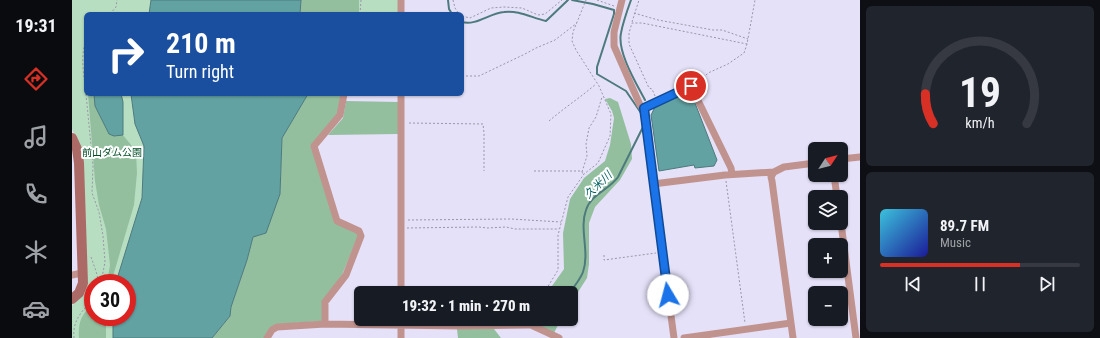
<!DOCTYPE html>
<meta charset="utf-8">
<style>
:root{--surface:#171b24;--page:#20242c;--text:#f1f3f6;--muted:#9ea1a6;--line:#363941;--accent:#d93025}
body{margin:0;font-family:"Roboto Condensed","Noto Sans JP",sans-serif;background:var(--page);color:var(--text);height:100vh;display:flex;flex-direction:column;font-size:15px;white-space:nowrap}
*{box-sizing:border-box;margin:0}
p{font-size:13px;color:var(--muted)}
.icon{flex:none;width:22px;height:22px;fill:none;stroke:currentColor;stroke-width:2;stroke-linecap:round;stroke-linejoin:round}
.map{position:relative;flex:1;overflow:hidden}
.side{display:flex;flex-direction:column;gap:6px;padding:6px;background:#0d0f14;width:240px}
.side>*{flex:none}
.hud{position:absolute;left:12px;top:12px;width:380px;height:84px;border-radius:6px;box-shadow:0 1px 3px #0004;background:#1a4fa0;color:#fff;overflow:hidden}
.needle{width:26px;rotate:54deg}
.fabs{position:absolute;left:736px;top:142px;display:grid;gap:8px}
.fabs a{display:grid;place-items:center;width:40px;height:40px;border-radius:6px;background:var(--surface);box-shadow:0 1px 3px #0004;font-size:20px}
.speed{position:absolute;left:12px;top:274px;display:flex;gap:8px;font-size:20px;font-weight:700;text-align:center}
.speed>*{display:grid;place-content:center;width:52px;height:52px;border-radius:50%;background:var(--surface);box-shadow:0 1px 3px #0004;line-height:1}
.speed .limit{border:6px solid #d22;background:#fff;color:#111}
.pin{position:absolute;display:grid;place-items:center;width:34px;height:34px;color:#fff;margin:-17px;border:2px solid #fff;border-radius:50%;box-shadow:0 1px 4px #0007}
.me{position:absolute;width:44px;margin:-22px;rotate:352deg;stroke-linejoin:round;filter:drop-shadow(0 0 3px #0008)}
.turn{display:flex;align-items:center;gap:14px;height:84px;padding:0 16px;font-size:18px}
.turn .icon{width:52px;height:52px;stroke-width:2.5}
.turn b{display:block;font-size:28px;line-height:34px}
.side .card{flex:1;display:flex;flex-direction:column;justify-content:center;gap:6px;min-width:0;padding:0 14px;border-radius:6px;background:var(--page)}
.side .dial{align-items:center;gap:0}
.dial svg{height:104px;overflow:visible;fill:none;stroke:var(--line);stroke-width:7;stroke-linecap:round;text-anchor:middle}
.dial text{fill:var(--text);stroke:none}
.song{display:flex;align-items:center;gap:12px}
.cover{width:48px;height:48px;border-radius:6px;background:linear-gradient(135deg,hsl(190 70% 55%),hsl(240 70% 35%))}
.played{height:4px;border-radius:2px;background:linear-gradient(90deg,var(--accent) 70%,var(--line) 70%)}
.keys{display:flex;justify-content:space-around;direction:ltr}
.trip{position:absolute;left:282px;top:286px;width:224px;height:40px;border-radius:6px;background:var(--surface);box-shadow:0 1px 3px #0004;font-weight:800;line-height:40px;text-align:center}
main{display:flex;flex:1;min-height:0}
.dock{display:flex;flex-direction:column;width:72px;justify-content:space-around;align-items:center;background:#090b0e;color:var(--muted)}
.dock .icon{width:28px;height:28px}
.dock .on{color:var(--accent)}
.dock b{font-size:18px;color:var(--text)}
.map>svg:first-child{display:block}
.green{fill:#b8dec1}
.forest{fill:#93bf9f}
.water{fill:#62a2a3;stroke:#4d7a7d}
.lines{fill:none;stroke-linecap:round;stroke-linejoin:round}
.stream{stroke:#4d7a7d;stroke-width:2}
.path{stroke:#9a96a8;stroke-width:1;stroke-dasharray:2 2;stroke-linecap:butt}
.street{stroke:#c1938f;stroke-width:7}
.secondary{stroke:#ac6a66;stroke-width:10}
.route-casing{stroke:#114b97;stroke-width:10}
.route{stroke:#1a73e8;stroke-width:7}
.labels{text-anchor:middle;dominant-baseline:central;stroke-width:4;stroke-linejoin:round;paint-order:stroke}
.park-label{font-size:10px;fill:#004e26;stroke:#fff}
.water-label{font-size:11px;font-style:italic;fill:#006162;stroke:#fff}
</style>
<main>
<nav class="dock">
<b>19:31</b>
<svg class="icon on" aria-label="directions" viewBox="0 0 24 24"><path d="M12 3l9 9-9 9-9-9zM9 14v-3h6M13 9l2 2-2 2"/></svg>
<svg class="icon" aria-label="music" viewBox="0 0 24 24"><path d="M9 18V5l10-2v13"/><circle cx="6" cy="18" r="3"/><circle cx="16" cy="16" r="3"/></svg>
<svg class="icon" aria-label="phone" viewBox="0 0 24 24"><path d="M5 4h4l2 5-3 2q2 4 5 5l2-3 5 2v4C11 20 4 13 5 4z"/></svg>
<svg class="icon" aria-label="climate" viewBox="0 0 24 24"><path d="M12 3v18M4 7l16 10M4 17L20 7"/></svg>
<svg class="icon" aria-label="car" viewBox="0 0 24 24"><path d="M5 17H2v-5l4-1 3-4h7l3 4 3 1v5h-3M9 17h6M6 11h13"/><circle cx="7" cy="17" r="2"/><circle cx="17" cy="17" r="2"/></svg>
</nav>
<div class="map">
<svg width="788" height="338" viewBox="0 0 788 338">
<rect width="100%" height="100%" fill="#e5e1f9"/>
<!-- green -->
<path class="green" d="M0,0H79L77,14H14V94H59L63,124L72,146L70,198L45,279V283H21V317H41V338H0V305L12,294L7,145L0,129Z
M261,0H326V14H267Z"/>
<!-- forest -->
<path class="forest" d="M229,0H287V14H228Z
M16,94H22L23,106L37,134L42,136L51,135L64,151L65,173L62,205L39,283H35L38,265L34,229L27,205L23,181Z
M236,94H270L267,112L240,145L262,220L287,234L270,275L253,298L250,321L207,324L193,338H140L158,316L159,307L175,260L181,237L208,195L210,138Z
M538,98L546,102L559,144L560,159L548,180L523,207L517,223V264L515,278L499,303V293H475L492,269L491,233L498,199L512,178L533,161L538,145L542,118L540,111L533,99Z
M274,101L326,102V134L256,135L271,118Z
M21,304V317H34V338H7C6,322 9,315 21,304Z
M463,319H489L482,333L461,324Z
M385,329H422L429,338H386Z"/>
<!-- water -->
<path class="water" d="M79,0H229L228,14H77Z
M618,90L645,160L642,166L623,168L622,165L587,171L579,115L583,107Z
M22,94H49L51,102V135L42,136L37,134L23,106Z
M59,94H236L210,138L208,194L194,233L181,237L175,260L159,307L158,316L140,338H41V317H55V310L57,307L55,304V283H45V279L70,198L72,146L63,124Z"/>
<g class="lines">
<!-- stream -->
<path class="stream" d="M376,0L377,9L380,14
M500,0L521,4L542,10V14L525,67V74L554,91L569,113
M559,0C555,11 551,22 549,33C545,52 564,83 573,100
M390,22C404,26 418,13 432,12C447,10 460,18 474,21L496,0
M498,293C502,286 508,280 511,272C518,252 507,229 514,210C519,194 537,190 546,177L571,127"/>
<!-- path -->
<path class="path" d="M381,0L383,8L387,14
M525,0L542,6
M562,13L586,20L641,30H650L676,39
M38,14L44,7L45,0
M288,14L289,0
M390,16L398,18L419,8L432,7L450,8L466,15L473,14L490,0
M560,22L567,0
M390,76H407L453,54L464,48L483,40L505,23
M626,84L636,73L656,64L672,53L675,44L683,0
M14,93C12,76 8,57 14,40
M14,94L21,166L20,193L27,212L31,236L33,262L29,283
M583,96L580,89L577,88L557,44V33L560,23H570L675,44
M477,121C492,108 509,97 524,84
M337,123L411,124L412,133V171
M462,171H508L512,174
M510,172L515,156L514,144L517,128L524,117L530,97
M654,181L673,323
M336,220L439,219L489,222
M335,228L407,227L415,228L434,227L443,229H487
M532,255V260L584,253
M19,257L24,271L27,283
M472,293L486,270V235L496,197L512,174L526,163L538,136L539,114L527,86L504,50L500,41L501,32L514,0
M2,338C0,321 10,311 21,299"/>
<!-- street -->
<path class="street" d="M550,0L542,32V46L568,105L571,108L602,338
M329,14V0
M329,94V293
M571,108L619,86L659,168L660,174
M769,159L788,157
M702,172L699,177L700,181L721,338
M762,175L765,197
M581,184L653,175L702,172L712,167L743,163
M769,223L784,338
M0,275L10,273
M329,319V338
M253,324L389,326L454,325H459L487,338
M195,338L200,330L205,327L253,324V302L274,275L289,236L287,231L265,221L242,146L268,115L272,94
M612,338L719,323"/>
<!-- secondary -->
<path class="secondary" d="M0,138L5,149L7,163L11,283L7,293L0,299"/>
</g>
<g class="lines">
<!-- route casing -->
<g class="route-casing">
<path id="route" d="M596,295L572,108L619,86"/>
</g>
<!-- route -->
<use href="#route" class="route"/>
</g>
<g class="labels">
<!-- park labels -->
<g class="park-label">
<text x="40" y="152">前山ダム公園</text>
</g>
<!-- water labels -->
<g class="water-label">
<text transform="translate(526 185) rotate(-44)">久米川</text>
</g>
</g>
</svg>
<div class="fabs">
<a><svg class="needle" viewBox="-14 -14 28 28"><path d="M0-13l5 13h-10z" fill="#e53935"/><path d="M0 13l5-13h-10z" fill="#9ea1a6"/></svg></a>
<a><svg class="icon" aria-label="layers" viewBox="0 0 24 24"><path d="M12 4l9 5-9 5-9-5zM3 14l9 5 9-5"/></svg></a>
<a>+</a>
<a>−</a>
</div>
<div class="speed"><div class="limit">30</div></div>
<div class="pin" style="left:619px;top:86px;background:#d93025"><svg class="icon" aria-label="arrive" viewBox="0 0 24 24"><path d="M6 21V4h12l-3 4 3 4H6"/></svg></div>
<svg class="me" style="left:596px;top:295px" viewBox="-20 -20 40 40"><circle r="19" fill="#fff"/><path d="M0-13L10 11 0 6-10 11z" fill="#1a73e8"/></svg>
<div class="trip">19:32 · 1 min · 270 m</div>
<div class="hud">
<div class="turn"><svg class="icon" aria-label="right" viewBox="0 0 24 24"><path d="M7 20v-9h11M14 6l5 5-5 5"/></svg><div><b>210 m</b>Turn right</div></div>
</div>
</div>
<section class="side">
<div class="card dial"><svg viewBox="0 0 100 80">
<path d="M14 69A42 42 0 1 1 86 69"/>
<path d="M14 69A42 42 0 0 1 8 46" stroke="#d93025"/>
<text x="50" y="56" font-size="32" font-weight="700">19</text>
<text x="50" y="72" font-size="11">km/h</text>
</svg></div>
<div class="card">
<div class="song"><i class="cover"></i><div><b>89.7 FM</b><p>Music</p></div></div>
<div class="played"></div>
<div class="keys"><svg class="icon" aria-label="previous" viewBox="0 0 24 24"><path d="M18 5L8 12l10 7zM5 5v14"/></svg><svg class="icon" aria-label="pause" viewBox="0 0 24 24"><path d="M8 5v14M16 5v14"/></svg><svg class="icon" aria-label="next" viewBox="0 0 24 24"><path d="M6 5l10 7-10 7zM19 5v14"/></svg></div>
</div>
</section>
</main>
